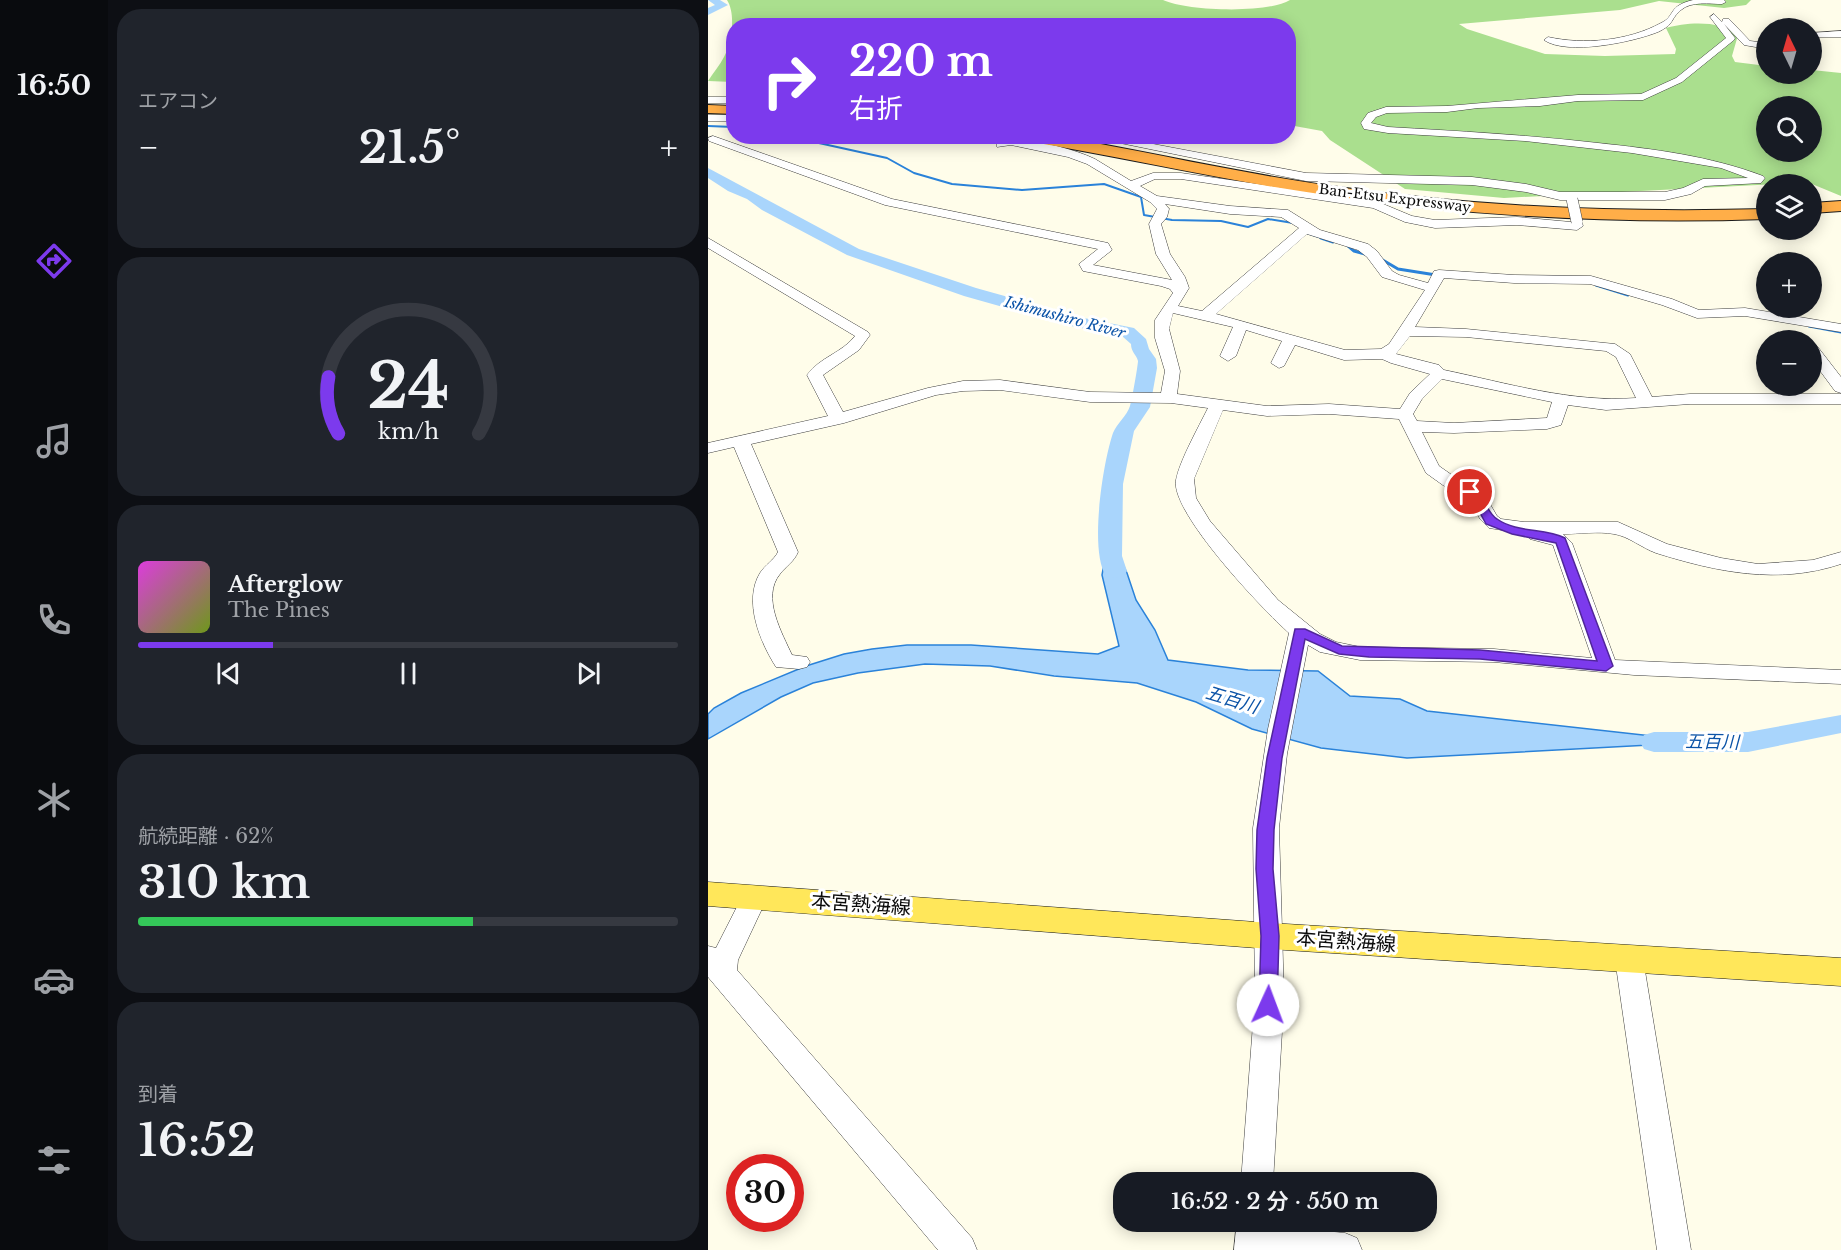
<!DOCTYPE html>
<html lang="ja">
<meta charset="utf-8">
<style>
:root{--surface:#171b24;--page:#20242c;--text:#f1f3f6;--muted:#9ea1a6;--line:#363941;--accent:#7c3aed}
body{margin:0;font-family:"Libre Baskerville","Noto Sans JP",serif;background:var(--page);color:var(--text);height:100vh;display:flex;flex-direction:column;font-size:22px;white-space:nowrap}
*{box-sizing:border-box;margin:0}
p{font-size:20px;color:var(--muted)}
.icon{flex:none;width:33px;height:33px;fill:none;stroke:currentColor;stroke-width:2;stroke-linecap:round;stroke-linejoin:round}
.map{position:relative;flex:1;overflow:hidden}
.side{display:flex;flex-direction:column;gap:9px;padding:9px;background:#0d0f14;width:600px}
.side>*{flex:none}
.guide{position:absolute;left:18px;top:18px;width:570px;height:126px;border-radius:24px;box-shadow:0 3px 15px #0003;background:#7c3aed;color:#fff;overflow:hidden}
.needle{width:39px;rotate:355deg}
.tools{position:absolute;left:1048px;top:18px;display:grid;gap:12px}
.tools a{display:grid;place-items:center;width:66px;height:66px;border-radius:50%;background:var(--surface);box-shadow:0 3px 15px #0003;font-size:30px}
.speed{position:absolute;left:18px;top:1154px;display:flex;gap:12px;font-size:30px;font-weight:700;text-align:center}
.speed>*{display:grid;place-content:center;width:78px;height:78px;border-radius:50%;background:var(--surface);box-shadow:0 3px 15px #0003;line-height:1}
.speed .limit{border:9px solid #d22;background:#fff;color:#111}
.pin{position:absolute;display:grid;place-items:center;width:51px;height:51px;color:#fff;margin:-26px;border:3px solid #fff;border-radius:50%;box-shadow:0 2px 6px #0007}
.me{position:absolute;width:66px;margin:-33px;rotate:2deg;stroke-linejoin:round;filter:drop-shadow(0 0 4px #0008)}
.turn{display:flex;align-items:center;gap:21px;height:126px;padding:0 24px;font-size:27px}
.turn .icon{width:78px;height:78px;stroke-width:2.5}
.turn b{display:block;font-size:42px;line-height:51px}
.big{font-size:45px;font-weight:600;line-height:1.1}
.side .card{flex:1;display:flex;flex-direction:column;justify-content:center;gap:9px;min-width:0;padding:0 21px;border-radius:24px;background:var(--page)}
.side .dial{align-items:center;gap:0}
.dial svg{height:156px;overflow:visible;fill:none;stroke:var(--line);stroke-width:7;stroke-linecap:round;text-anchor:middle}
.dial text{fill:var(--text);stroke:none}
.song{display:flex;align-items:center;gap:18px}
.cover{width:72px;height:72px;border-radius:9px;background:linear-gradient(135deg,hsl(300 70% 55%),hsl(80 70% 35%))}
.played{height:6px;border-radius:3px;background:linear-gradient(90deg,var(--accent) 25%,var(--line) 25%)}
.keys{display:flex;justify-content:space-around;direction:ltr}
.heat{display:flex;justify-content:space-between;align-items:center;font-size:33px;direction:ltr}
.charge{height:9px;border-radius:4px;background:linear-gradient(90deg,#34c759 62%,var(--line) 0)}
.trip{position:absolute;left:405px;top:1172px;width:324px;height:60px;border-radius:24px;background:var(--surface);box-shadow:0 3px 15px #0003;font-weight:600;line-height:60px;text-align:center}
main{display:flex;flex:1;min-height:0}
.menu{display:flex;flex-direction:column;width:108px;justify-content:space-around;align-items:center;background:#090b0e;color:var(--muted)}
.menu .icon{width:42px;height:42px}
.menu .selected{color:var(--accent)}
.menu b{font-size:27px;color:var(--text)}
.map>svg:first-child{display:block}
.forest{fill:#aadf8e;fill-rule:evenodd}
.water{fill:#a9d5fc;stroke:#2a82d9;stroke-width:1.5}
.lines{fill:none;stroke-linecap:round;stroke-linejoin:round}
.stream-far1{stroke:#2a82d9;stroke-width:2}
.stream{stroke:#2a82d9;stroke-width:3}
.river{fill:#a9d5fc;fill-rule:evenodd}
.minor-casing{stroke:#3e3e3e;stroke-width:1}
.major-casing{stroke:#1c1c1c;stroke-width:1}
.highway-casing{stroke:#1c1c1c;stroke-width:2}
.minor{fill:#fff;fill-rule:evenodd}
.major{fill:#ffe75a;fill-rule:evenodd}
.highway{fill:#ffae48;fill-rule:evenodd}
.minor-bridge-casing{stroke:#3e3e3e;stroke-width:12;stroke-linecap:butt}
.minor-bridge{stroke:#fff;stroke-width:11}
.route{fill:#7c3aed;stroke:#51269a;stroke-width:1.5}
.labels{text-anchor:middle;dominant-baseline:central;stroke-width:6;stroke-linejoin:round;paint-order:stroke}
.far-street-label{font-size:14px;fill:#0b0b0b;stroke:#fff}
.far-water-label{font-size:15px;font-style:italic;fill:#0b53a7;stroke:#fff}
.water-label{font-size:18px;font-style:italic;fill:#0b53a7;stroke:#fff}
.near-street-label{font-size:20px;fill:#0b0b0b;stroke:#fff}
</style>
<main>
<nav class="menu">
<b>16:50</b>
<svg class="icon selected" aria-label="directions" viewBox="0 0 24 24"><path d="M12 3l9 9-9 9-9-9zM9 14v-3h6M13 9l2 2-2 2"/></svg>
<svg class="icon" aria-label="music" viewBox="0 0 24 24"><path d="M9 18V5l10-2v13"/><circle cx="6" cy="18" r="3"/><circle cx="16" cy="16" r="3"/></svg>
<svg class="icon" aria-label="phone" viewBox="0 0 24 24"><path d="M5 4h4l2 5-3 2q2 4 5 5l2-3 5 2v4C11 20 4 13 5 4z"/></svg>
<svg class="icon" aria-label="climate" viewBox="0 0 24 24"><path d="M12 3v18M4 7l16 10M4 17L20 7"/></svg>
<svg class="icon" aria-label="car" viewBox="0 0 24 24"><path d="M5 17H2v-5l4-1 3-4h7l3 4 3 1v5h-3M9 17h6M6 11h13"/><circle cx="7" cy="17" r="2"/><circle cx="17" cy="17" r="2"/></svg>
<svg class="icon" aria-label="filters" viewBox="0 0 24 24"><path d="M4 7h16M4 17h16"/><circle cx="9" cy="7" r="2"/><circle cx="15" cy="17" r="2"/></svg>
</nav>
<section class="side">
<div class="card"><p>エアコン</p>
<div class="heat"><a>−</a><b class="big">21.5°</b><a>+</a></div>
</div>
<div class="card dial"><svg viewBox="0 0 100 80">
<path d="M14 69A42 42 0 1 1 86 69"/>
<path d="M14 69A42 42 0 0 1 9 40" stroke="#7c3aed"/>
<text x="50" y="56" font-size="32" font-weight="700">24</text>
<text x="50" y="72" font-size="11">km/h</text>
</svg></div>
<div class="card">
<div class="song"><i class="cover"></i><div><b>Afterglow</b><p>The Pines</p></div></div>
<div class="played"></div>
<div class="keys"><svg class="icon" aria-label="previous" viewBox="0 0 24 24"><path d="M18 5L8 12l10 7zM5 5v14"/></svg><svg class="icon" aria-label="pause" viewBox="0 0 24 24"><path d="M8 5v14M16 5v14"/></svg><svg class="icon" aria-label="next" viewBox="0 0 24 24"><path d="M6 5l10 7-10 7zM19 5v14"/></svg></div>
</div>
<div class="card"><p>航続距離 · 62%</p><b class="big">310 km</b><div class="charge"></div></div>
<div class="card"><p>到着</p><b class="big">16:52</b></div>
</section>
<div class="map">
<svg width="1133" height="1250" viewBox="0 0 1133 1250">
<rect width="100%" height="100%" fill="#fffdea"/>
<!-- forest -->
<path class="forest" d="M19,0H455C479,11 559,14 582,0H1043L1038,5L1016,8L951,1L912,10L751,24L759,29L837,54L897,56L967,54L968,49L958,28C979,22 1013,20 1030,35L1024,56L1027,62L1059,66V74H1104V70L1133,73V196L1104,184H1069L796,198L697,189L622,140L614,131L581,125L580,26H26L25,82L0,81C5,73 12,65 16,57C24,42 28,14 19,0ZM1059,106H1104V152H1059Z"/>
<!-- water -->
<path class="water" d="M401,536L419,573L428,600L447,630L460,660L540,670L610,671L642,696L692,699L719,711L998,742L699,758L613,748L544,729L488,702L429,683L346,676L282,666L217,664L150,673L105,683L73,697L0,739V714L6,708L33,693L98,666L136,654L164,649L199,645H263L390,654L411,646L394,575Z"/>
<g class="lines">
<!-- stream-far1 -->
<path class="stream-far1" d="M0,126L26,127
M79,136L179,158L206,173L244,184L314,190L396,184L433,197L436,215L464,220L513,221L540,227L560,219L585,223
M599,233L617,239"/>
<!-- stream -->
<path class="stream" d="M613,238L625,242
M639,245L646,251L657,254
M673,259L690,269L728,275
M888,285L920,295
M1101,326L1133,332"/>
<!-- river -->
<path class="river" d="M0,0H12L20,5L0,15V8L7,5Z
M0,168L151,249L268,288L371,317L426,328L438,339L441,349L448,359L449,368L442,407L426,431L415,484L414,556L419,571L416,576L407,578L398,576C381,551 395,462 405,433C409,423 419,416 422,406C424,400 430,365 430,361C428,354 423,352 423,344L414,336L363,326L256,296L139,255L54,210L39,199L20,191L0,178Z
M1133,715V733L1040,752H946L936,749L932,742L936,735L946,732H1040Z"/>
<!-- minor casing -->
<g class="minor-casing">
<path id="minor" d="M985,0H1016L1018,2L1014,4C1002,4 983,1 973,10C962,19 967,24 950,32C925,42 859,56 836,40L840,37C876,45 920,41 953,23C968,16 959,6 985,0Z
M1006,14L1014,22L1015,19H1021L1042,41L1059,43V49L1036,45L1016,24L1027,38L1026,40L974,82L935,100L870,101L832,106L770,108L739,112L679,113L668,117L663,123L680,127C750,131 820,135 890,143C946,149 1002,156 1055,176L1057,178L1053,183L997,186L983,194L957,200H852L818,192L764,185L598,181L378,136H403L598,173L764,177L818,184L852,192H957L975,188L995,179L1040,178L1013,168L924,153L817,141L680,133L656,129L653,123L660,113L678,107L739,106L870,95L933,94L968,78L1018,38L1002,17Z
M1133,31V37H1110L1111,44L1104,46V33Z
M0,97H26V103H0Z
M0,115H26V121H0Z
M5,136L184,199L400,243L404,250L385,265L464,280L448,254L441,224L449,209L442,202L379,164L360,157L303,145L289,147V143L258,136C298,136 351,142 387,159C399,166 411,174 423,181L445,173H473L668,201L704,216L727,220L809,217L863,222L869,218L873,219L875,226L869,230L809,225L727,228L697,222L665,208L473,179H447L432,186L449,196L522,206L580,210L612,230L660,244L669,251L684,271L691,275L720,283L726,271L731,270L806,275L883,276L964,299L991,310L1037,308L1133,324V332L1037,316L989,318L954,305L882,284L806,283L736,278L707,327L758,329L907,344L922,354L944,397L982,394H1133V404H982L898,410L860,405L853,425L839,429L746,433L714,432L731,466L751,480L775,492L789,516L793,519L816,522H910L959,544L1013,558L1050,564L1105,560L1133,552V564C1070,585 1009,572 948,553C934,548 920,536 906,534C890,531 871,534 855,534L864,543L907,660L1133,670V684L926,675L786,662L652,660L612,652L600,645L579,754L571,828L576,998L565,1182H533L547,998L545,828L560,729L581,633C555,610 462,512 468,480C471,462 491,426 500,408L463,403L382,402L292,390L255,391L228,395L136,423L43,444L90,552C86,562 78,566 72,574C53,597 74,633 84,655L99,657L102,662L99,667L91,669L68,667C52,642 35,601 52,573C57,565 66,560 70,552L26,447L0,453V443L120,416L99,375C112,357 134,353 147,336L0,248V238L160,332L162,335L151,350L115,375L135,412L220,388L255,381L292,380L382,392L453,393L457,371L447,338V320L465,293L462,289L453,286L375,271L371,264L390,249L177,205L1,141L0,138ZM457,204L522,214L573,217L591,228L494,311L470,306L481,288L477,277L462,254L453,224L459,217L461,209ZM599,234L650,250L659,257L674,277L717,290L681,344L673,349L637,350L508,314ZM465,313L525,327L512,356L520,361L528,356L538,330L574,341L563,363L571,368L576,366L587,345L636,360L674,359L683,363L722,374L702,393L692,409L621,404L559,406L469,394L472,371L461,329ZM702,336L758,337L898,351L908,357L928,398C864,403 799,383 736,370L731,365L688,354ZM734,379L844,402L839,418L746,423L709,421L705,414L714,399ZM515,410L559,416L621,414L691,419L718,473L739,488L762,499L772,519L781,528L820,534L822,539L845,545L884,658L786,649L652,647L628,642L612,634L570,600L502,521L488,498L486,479Z
M1104,344L1109,346L1133,377V393L1127,391L1104,360Z
M47,886L56,889L60,896L30,960L29,970L264,1238L269,1250H230L0,977V946L8,948L38,889Z
M921,948L931,951L935,959L983,1250H949L907,959L911,951Z
M529,1221H563L562,1226L637,1233L649,1238L654,1250H526Z"/>
</g>
<!-- major casing -->
<g class="major-casing">
<path id="major" d="M0,882L562,923L1133,958V986L562,949L0,906Z"/>
</g>
<!-- highway casing -->
<g class="highway-casing">
<path id="highway" d="M0,105L26,106V114L0,113Z
M311,136H349C441,152 531,173 623,186C767,207 913,213 1059,209V219C914,224 770,217 625,196C522,182 421,158 318,141Z
M1133,201V211L1104,213V203Z"/>
</g>
<!-- minor -->
<use href="#minor" class="minor"/>
<!-- major -->
<use href="#major" class="major"/>
<!-- highway -->
<use href="#highway" class="highway"/>
<!-- minor-bridge casing -->
<g class="minor-bridge-casing">
<path id="minor-bridge" d="M864,199L869,222"/>
</g>
<!-- minor-bridge -->
<use href="#minor-bridge" class="minor-bridge"/>
</g>
<!-- route -->
<path class="route" d="M762,488C779,493 776,511 789,519C809,533 836,528 857,538L905,666L898,671L772,659L661,657L631,654L597,639L574,758L566,830L565,869L571,936L569,1005L567,1010L560,1012L553,1010L551,1005L553,936L548,869L549,830L559,758L587,629H597L634,646L772,650L889,661L848,543L804,534L778,524L764,498L756,492Z"/>
<g class="labels">
<!-- far-street labels -->
<g class="far-street-label">
<text transform="translate(687 198) rotate(7)">Ban-Etsu Expressway</text>
</g>
<!-- far-water labels -->
<g class="far-water-label">
<text transform="translate(357 317) rotate(15)">Ishimushiro River</text>
</g>
<!-- water labels -->
<g class="water-label">
<text transform="translate(524 700) rotate(17)">五百川</text>
<text transform="translate(1004 742) rotate(1)">五百川</text>
</g>
<!-- near-street labels -->
<g class="near-street-label">
<text transform="translate(153 904) rotate(4)">本宮熱海線</text>
<text transform="translate(638 941) rotate(4)">本宮熱海線</text>
</g>
</g>
</svg>
<div class="tools">
<a><svg class="needle" viewBox="-14 -14 28 28"><path d="M0-13l5 13h-10z" fill="#e53935"/><path d="M0 13l5-13h-10z" fill="#9ea1a6"/></svg></a>
<a><svg class="icon" aria-label="search" viewBox="0 0 24 24"><circle cx="10" cy="10" r="6"/><path d="M15 15l6 6"/></svg></a>
<a><svg class="icon" aria-label="layers" viewBox="0 0 24 24"><path d="M12 4l9 5-9 5-9-5zM3 14l9 5 9-5"/></svg></a>
<a>+</a>
<a>−</a>
</div>
<div class="speed"><div class="limit">30</div></div>
<div class="pin" style="left:762px;top:492px;background:#d93025"><svg class="icon" aria-label="arrive" viewBox="0 0 24 24"><path d="M6 21V4h12l-3 4 3 4H6"/></svg></div>
<svg class="me" style="left:560px;top:1005px" viewBox="-20 -20 40 40"><circle r="19" fill="#fff"/><path d="M0-13L10 11 0 6-10 11z" fill="#7c3aed"/></svg>
<div class="trip">16:52 · 2 分 · 550 m</div>
<div class="guide">
<div class="turn"><svg class="icon" aria-label="right" viewBox="0 0 24 24"><path d="M7 20v-9h11M14 6l5 5-5 5"/></svg><div><b>220 m</b>右折</div></div>
</div>
</div>
</main>
